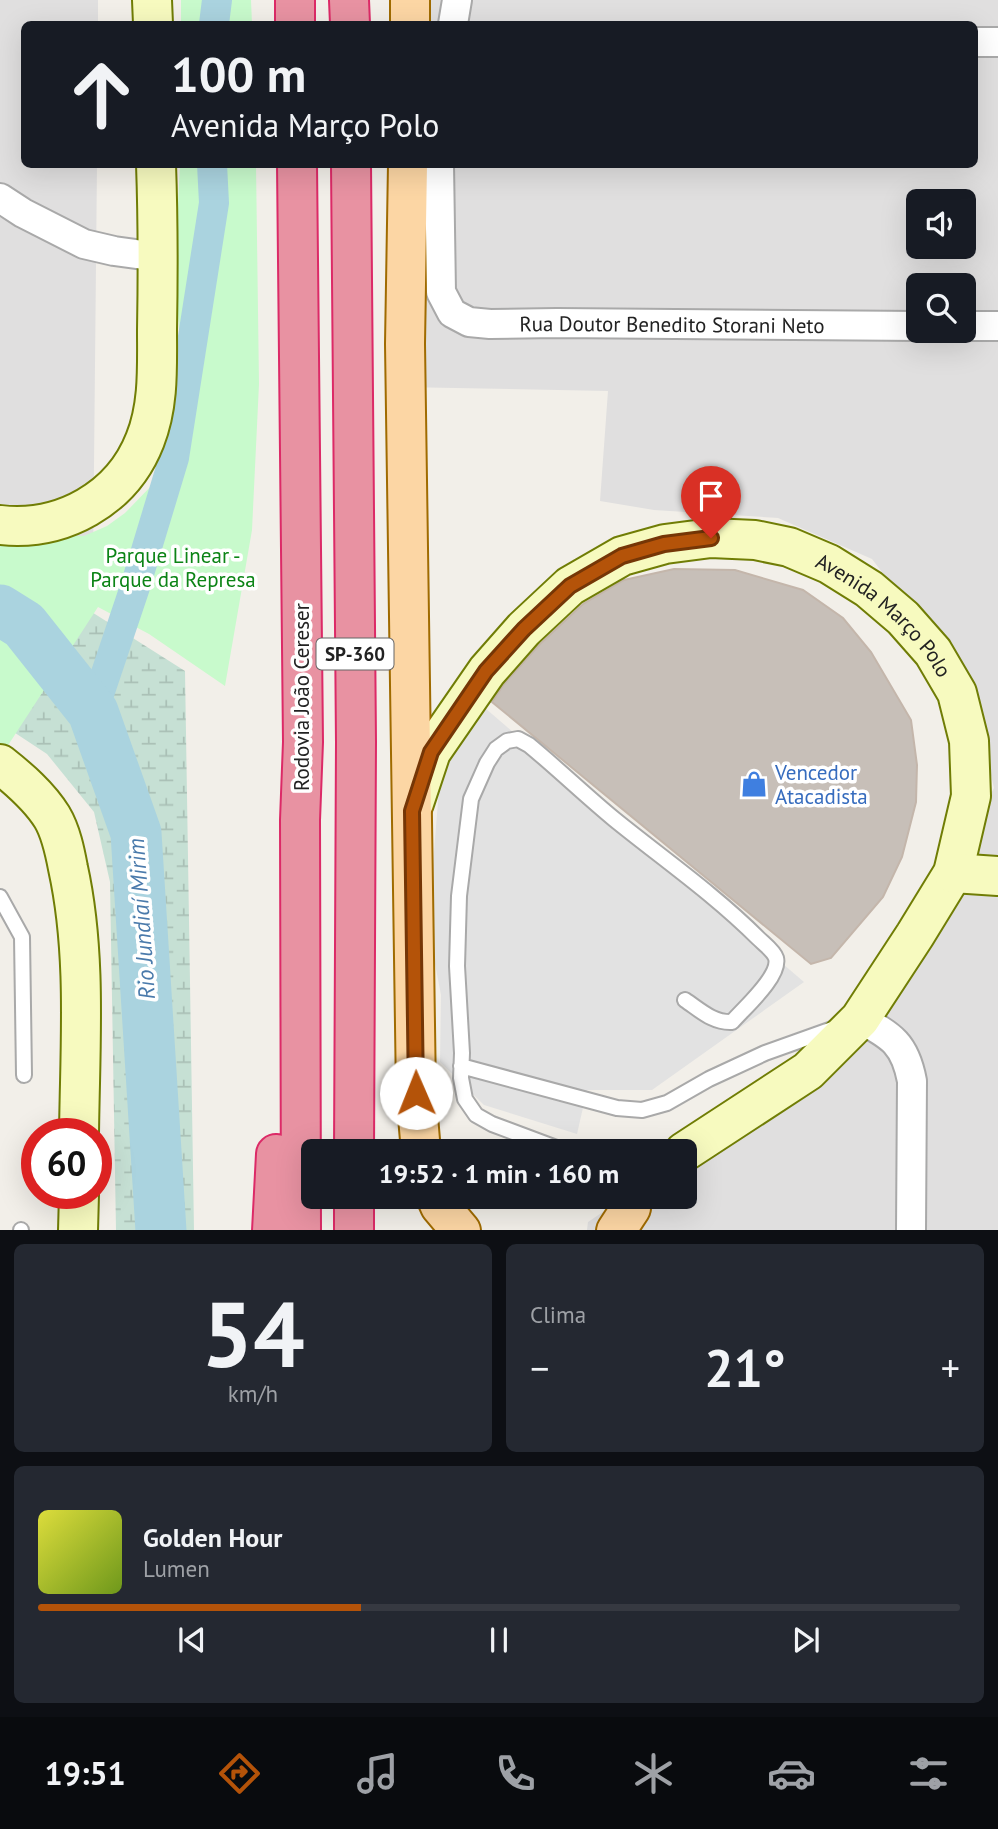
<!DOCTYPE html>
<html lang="pt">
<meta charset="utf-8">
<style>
:root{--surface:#171b24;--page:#242831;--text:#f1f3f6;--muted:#9ea1a6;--line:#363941;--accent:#b45309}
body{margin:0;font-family:"PT Sans",sans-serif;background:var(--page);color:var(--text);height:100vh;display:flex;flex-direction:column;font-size:26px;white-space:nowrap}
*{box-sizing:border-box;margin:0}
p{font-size:23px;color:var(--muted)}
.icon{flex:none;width:38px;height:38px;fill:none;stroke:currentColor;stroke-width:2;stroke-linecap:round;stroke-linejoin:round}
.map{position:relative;height:1230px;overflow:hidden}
.sheet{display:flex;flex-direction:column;gap:14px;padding:14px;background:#0d0f14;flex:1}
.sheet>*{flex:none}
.top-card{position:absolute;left:21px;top:21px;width:957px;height:147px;border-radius:10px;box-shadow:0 7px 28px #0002;background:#171b24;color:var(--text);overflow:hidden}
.buttons{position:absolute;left:906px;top:189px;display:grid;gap:14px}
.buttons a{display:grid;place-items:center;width:70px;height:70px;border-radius:10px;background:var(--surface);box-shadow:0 7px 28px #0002;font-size:35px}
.speed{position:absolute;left:21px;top:1118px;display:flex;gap:14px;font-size:35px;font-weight:700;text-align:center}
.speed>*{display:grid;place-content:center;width:91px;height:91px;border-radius:50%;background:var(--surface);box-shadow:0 7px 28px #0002;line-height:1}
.speed .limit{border:10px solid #d22;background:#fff;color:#111}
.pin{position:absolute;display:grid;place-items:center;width:60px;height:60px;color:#fff;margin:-72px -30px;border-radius:50% 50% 50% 0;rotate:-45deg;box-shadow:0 0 7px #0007}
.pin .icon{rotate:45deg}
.me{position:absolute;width:77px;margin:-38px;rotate:359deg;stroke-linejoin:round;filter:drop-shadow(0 0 5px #0008)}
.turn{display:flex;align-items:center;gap:24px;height:147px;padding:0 35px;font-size:32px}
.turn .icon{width:91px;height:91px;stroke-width:2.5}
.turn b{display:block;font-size:49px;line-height:60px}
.big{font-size:52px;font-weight:700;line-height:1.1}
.sheet .widget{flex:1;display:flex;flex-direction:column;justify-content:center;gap:10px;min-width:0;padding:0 24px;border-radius:10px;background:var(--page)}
.sheet .dial{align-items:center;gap:0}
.dial b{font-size:91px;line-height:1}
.song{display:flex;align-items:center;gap:21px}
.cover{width:84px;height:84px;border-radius:10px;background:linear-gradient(135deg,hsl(60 70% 55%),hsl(80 70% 35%))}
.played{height:7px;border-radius:4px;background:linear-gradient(90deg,var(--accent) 35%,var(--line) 35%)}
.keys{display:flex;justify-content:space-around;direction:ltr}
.heat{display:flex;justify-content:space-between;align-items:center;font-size:38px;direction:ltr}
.sheet .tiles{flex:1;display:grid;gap:14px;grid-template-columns:1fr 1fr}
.widget:last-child{grid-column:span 2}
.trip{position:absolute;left:301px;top:1139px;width:396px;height:70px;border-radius:10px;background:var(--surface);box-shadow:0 7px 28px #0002;font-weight:700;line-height:70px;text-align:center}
.tab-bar{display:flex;height:112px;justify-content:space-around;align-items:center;background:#090b0e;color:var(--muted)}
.tab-bar .icon{width:49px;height:49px}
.tab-bar .selected{color:var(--accent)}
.tab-bar b{font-size:32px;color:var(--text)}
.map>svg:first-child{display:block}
.residential{fill:#e0dfdf;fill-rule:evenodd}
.wetland{fill:url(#wetland-marsh)}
.park{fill:#c8facc}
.parking{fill:#e2e2e2}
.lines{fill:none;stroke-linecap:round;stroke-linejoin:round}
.canal{stroke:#aad3df;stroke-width:30}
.river{stroke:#aad3df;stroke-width:51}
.building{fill:#c7bfb8;stroke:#c4b6ab;stroke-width:2}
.lane-casing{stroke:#a9a9a9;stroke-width:18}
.street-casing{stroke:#a9a9a9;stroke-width:32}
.secondary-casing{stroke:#707d05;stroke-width:42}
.primary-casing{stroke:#a06b00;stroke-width:42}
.highway-casing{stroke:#dc2a67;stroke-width:42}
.lane{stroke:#fff;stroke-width:14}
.street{stroke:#fff;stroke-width:28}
.secondary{stroke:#f7fabf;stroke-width:38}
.primary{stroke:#fcd6a4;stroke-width:38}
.highway{stroke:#e892a2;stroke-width:38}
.route-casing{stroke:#753606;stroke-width:18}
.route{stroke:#b45309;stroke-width:12}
.labels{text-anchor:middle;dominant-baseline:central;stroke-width:7;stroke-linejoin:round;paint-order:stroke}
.shield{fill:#fff;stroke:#646464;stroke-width:2}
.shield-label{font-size:19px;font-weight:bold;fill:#222}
.street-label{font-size:21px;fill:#222;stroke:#fff}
.park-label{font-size:21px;fill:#0c8416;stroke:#fff}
.shop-label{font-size:21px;fill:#366cbe;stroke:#fff;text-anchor:start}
.water-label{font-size:23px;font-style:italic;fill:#4a7aab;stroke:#fff}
</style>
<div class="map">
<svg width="998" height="1231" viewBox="0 0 998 1231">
<defs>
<pattern id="wetland-marsh" width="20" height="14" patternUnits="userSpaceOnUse" patternTransform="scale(1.75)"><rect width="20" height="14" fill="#c6e0d4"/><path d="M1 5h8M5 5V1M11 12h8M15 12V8" fill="none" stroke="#aac0b6"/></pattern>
</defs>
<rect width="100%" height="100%" fill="#f2efe9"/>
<!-- residential -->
<path class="residential" d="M0,0H98V24H24V164L97,165L93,566L0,504Z
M424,0H998V1230H587L588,1222L625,1197H684V1158L850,1047L994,788L971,688L872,559L778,518L654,510L600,501L608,391L401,387L398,165L975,164V24H420ZM919,201H964V247H919ZM919,285H964V331H919Z"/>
<!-- wetland -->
<path class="wetland" d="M0,554L185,671L194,1230H116L110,882L94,812L47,754L0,723Z"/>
<!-- park -->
<path class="park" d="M181,0H251L252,24H181Z
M180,165H256L259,384L252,530L225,686L149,634L98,607L3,753L0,752V529L7,533L84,536L107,526L125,513L156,481L168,446L181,364L175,262Z"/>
<!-- parking -->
<path class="parking" d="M485,708L804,982L652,1090H587L577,1134L484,1105L440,1062L441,995L428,927L441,764Z"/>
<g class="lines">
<!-- canal -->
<path class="canal" d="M214,24L217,0
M93,712L135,587L174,458L214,203L212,164"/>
<!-- river -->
<path class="river" d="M0,610L24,625L93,712L136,833L161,1231"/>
</g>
<!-- building -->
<path class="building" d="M674,569L735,570L803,590L843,618L871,652L911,720L917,765L916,802L902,857L883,897L831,958L811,964L492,702L504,684L540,644L583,604L624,580Z"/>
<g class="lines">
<!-- lane casing -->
<g class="lane-casing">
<path id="lane" d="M0,897L22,937L24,1075
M461,1066L617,1108L642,1110L667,1103L709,1079L765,1053L835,1028
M567,1152L492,1124L476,1115L465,1099L461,1078L462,1053L457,966L459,896L471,799L487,763L496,749L507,741L518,739L529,745C558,769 585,795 614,819C662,858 714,894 758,938C763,943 774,951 776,958C781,976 743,1009 732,1022C713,1023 700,1010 685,1000
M21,1230V1231"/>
</g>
<!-- street casing -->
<g class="street-casing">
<g id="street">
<path d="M453,24L457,0"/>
<path d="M975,42H998"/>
<path id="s1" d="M439,164L441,292L452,313L469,322L490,324L557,323L919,326"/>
<path d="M0,198L23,213L84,244L114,251L158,257"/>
<path d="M964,326H998"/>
<path d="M860,1019C892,1036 905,1044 912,1081L911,1231"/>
</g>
</g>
<!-- secondary casing -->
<g class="secondary-casing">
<g id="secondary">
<path d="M152,0L153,24"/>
<path d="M0,525C62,532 122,499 145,440C159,405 157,367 157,330C158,275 158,220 156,164"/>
<path d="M0,764C19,779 39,796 52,817C61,832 65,852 68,868C87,954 80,1046 79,1134"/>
<path id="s2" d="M414,803L431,752L487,671L524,629L570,586L622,556L665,544L711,538L755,540L789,547L829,564L869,589L903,618L933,652L957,693L969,741L971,796L953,873L915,935L860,1019L808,1071L684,1152"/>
<path d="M953,873L998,876"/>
<path d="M78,1231L79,1194"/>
</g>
</g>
<!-- primary casing -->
<g class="primary-casing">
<path id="primary" d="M410,24V0
M408,164L405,344L416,1093L421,1152
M436,1197L440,1206L461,1231
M616,1231L631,1208"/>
</g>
<!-- highway casing -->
<g class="highway-casing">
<path id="highway" d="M295,0V24
M349,0L350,24
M297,164L303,742L300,820L301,1231
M351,164L356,742L354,1152
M272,1231L276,1154
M354,1231V1197"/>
</g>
<!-- lane -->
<use href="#lane" class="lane"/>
<!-- street -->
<use href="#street" class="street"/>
<!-- secondary -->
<use href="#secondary" class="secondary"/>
<!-- primary -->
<use href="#primary" class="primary"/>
<!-- highway -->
<use href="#highway" class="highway"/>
</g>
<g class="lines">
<!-- route casing -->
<g class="route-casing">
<path id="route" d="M416,1093L412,811L431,752L486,671L524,629L570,586L622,556L664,544L711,538"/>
</g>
<!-- route -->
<use href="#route" class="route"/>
</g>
<!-- icons -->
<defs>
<g id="shop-bare" transform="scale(2.1)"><path d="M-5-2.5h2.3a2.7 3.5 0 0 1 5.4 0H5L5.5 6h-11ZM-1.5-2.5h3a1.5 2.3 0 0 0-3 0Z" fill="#3f7fe0" stroke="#fff" stroke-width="2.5" paint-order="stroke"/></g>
</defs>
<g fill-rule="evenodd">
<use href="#shop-bare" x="754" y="784"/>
</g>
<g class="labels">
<!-- shield labels -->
<rect class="shield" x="316.5" y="638.5" width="77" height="31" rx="5"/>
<g class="shield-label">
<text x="355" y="654">SP-360</text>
</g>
<!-- street labels -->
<g class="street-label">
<text stroke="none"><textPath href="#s1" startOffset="374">Rua Doutor Benedito Storani Neto</textPath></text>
<text stroke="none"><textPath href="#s2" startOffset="620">Avenida Março Polo</textPath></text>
<text transform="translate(301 697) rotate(-90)">Rodovia João Cereser</text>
</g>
<!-- park labels -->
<g class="park-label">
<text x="173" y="555">Parque Linear -<tspan x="173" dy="24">Parque da Represa</tspan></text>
</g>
<!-- shop labels -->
<g class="shop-label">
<text x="775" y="772">Vencedor<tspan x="775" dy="24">Atacadista</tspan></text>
</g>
<!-- water labels -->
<g class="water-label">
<text transform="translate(141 919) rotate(-94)">Rio Jundiaí Mirim</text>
</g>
</g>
</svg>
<div class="buttons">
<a><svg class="icon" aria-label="sound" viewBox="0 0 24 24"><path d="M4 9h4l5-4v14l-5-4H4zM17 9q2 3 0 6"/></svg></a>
<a><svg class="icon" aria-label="search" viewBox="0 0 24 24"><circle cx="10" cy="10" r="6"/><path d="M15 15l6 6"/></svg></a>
</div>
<div class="speed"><div class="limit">60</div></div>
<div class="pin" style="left:711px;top:538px;background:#d93025"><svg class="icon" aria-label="arrive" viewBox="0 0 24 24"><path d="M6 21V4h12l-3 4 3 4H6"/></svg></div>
<svg class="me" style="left:416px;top:1093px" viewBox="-20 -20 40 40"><circle r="19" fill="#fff"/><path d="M0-13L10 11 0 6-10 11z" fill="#b45309"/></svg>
<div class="trip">19:52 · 1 min · 160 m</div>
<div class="top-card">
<div class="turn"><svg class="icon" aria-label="ahead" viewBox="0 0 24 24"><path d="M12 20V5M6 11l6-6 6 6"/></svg><div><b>100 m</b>Avenida Março Polo</div></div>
</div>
</div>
<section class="sheet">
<div class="tiles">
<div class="widget dial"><b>54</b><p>km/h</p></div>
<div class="widget"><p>Clima</p>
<div class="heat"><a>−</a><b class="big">21°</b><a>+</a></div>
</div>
<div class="widget">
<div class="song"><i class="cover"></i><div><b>Golden Hour</b><p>Lumen</p></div></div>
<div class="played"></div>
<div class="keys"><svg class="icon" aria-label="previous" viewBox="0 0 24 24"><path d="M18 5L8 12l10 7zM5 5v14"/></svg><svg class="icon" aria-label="pause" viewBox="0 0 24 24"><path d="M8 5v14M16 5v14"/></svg><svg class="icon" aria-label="next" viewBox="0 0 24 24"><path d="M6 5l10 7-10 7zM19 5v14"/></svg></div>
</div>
</div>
</section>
<nav class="tab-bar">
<b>19:51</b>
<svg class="icon selected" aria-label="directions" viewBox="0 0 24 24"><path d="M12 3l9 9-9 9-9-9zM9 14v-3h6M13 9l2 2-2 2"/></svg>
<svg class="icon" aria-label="music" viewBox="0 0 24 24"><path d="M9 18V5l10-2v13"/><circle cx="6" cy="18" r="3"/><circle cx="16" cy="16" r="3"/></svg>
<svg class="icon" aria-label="phone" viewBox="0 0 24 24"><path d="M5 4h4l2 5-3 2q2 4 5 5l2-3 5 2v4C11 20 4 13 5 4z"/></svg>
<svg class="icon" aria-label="climate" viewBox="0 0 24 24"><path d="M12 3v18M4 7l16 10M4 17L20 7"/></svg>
<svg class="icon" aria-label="car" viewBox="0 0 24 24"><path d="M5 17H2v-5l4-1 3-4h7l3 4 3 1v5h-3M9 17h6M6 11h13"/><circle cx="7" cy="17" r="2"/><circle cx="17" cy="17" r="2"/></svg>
<svg class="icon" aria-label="filters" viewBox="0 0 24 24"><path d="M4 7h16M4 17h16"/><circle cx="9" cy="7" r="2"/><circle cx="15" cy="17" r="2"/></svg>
</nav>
